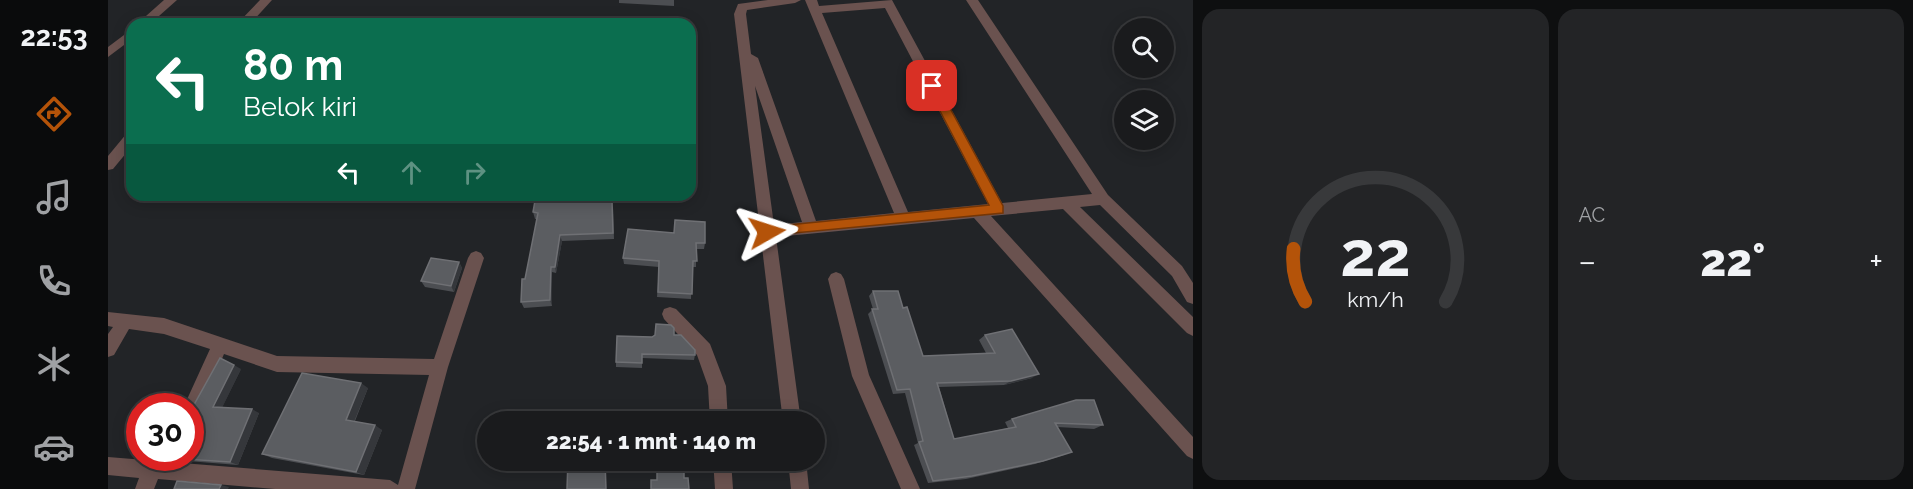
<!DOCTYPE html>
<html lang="id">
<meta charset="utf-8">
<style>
:root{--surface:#1a1b1d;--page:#232426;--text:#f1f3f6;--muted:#9fa1a4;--line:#38393b;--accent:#b45309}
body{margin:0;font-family:Raleway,sans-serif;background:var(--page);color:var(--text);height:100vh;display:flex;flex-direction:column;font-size:22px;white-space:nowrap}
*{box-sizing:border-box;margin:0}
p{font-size:20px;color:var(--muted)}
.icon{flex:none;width:33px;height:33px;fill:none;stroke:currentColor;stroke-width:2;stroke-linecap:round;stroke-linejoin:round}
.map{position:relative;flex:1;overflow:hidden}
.sheet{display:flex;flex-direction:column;gap:9px;padding:9px;background:#0e0f10;width:720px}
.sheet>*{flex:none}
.guide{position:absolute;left:18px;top:18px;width:570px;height:183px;border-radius:18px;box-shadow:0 3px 15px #0003,0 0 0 2px var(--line);background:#0b6e4f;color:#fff;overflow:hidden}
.buttons{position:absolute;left:1006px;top:18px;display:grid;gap:12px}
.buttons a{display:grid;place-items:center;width:60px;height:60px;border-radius:50%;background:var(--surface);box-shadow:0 3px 15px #0003,0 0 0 2px var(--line);font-size:30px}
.speed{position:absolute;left:18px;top:393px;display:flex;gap:12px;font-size:30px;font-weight:700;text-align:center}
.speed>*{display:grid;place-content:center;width:78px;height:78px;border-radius:50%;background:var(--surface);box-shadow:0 3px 15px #0003,0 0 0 2px var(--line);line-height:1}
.speed .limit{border:9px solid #d22;background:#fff;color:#111}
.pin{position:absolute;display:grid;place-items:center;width:51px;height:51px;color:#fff;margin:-26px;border-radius:12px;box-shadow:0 3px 9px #0006}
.me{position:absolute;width:66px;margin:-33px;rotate:84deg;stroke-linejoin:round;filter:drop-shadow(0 0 4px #0008)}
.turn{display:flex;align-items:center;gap:21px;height:126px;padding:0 18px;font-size:27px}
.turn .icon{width:78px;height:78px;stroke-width:2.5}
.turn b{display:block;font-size:42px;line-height:51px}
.lanes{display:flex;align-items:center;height:57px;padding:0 18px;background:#0003;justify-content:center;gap:30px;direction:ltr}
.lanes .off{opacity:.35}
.big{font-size:45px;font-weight:800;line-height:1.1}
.sheet .widget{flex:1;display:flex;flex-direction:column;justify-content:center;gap:9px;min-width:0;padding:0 21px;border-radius:18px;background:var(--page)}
.sheet .dial{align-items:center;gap:0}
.dial svg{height:156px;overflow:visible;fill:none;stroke:var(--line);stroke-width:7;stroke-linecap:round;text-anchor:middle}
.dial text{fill:var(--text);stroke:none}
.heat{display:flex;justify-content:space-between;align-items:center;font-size:33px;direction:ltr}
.sheet .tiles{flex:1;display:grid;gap:9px;grid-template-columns:repeat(2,1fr)}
.trip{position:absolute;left:369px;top:411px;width:348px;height:60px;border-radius:30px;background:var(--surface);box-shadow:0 3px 15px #0003,0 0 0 2px var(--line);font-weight:800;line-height:60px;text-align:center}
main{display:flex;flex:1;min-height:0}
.tabs{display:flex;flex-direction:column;width:108px;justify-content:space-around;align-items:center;background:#0a0b0c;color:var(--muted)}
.tabs .icon{width:42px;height:42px}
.tabs .active{color:var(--accent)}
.tabs b{font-size:27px;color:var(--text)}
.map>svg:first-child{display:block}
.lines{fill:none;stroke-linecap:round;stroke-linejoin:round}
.street{fill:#6a524f;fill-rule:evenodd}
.wall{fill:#4c4e52}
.shaded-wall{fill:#35373b}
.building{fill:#5b5d61;stroke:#6f7074;stroke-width:1.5}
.route{fill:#b45309;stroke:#753606;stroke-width:1.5}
</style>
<main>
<nav class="tabs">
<b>22:53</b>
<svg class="icon active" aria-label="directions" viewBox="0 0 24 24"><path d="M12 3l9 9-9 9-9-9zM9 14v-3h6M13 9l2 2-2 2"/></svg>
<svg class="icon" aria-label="music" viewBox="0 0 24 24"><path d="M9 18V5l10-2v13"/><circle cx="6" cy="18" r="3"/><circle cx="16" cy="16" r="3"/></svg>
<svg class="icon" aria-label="phone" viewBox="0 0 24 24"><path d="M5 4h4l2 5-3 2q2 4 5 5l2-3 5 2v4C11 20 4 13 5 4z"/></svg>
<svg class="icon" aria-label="climate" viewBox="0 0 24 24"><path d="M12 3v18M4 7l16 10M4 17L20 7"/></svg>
<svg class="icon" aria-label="car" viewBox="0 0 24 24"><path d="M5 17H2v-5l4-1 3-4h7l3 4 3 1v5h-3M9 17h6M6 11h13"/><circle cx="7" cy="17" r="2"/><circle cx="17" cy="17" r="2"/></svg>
</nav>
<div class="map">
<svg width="1085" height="489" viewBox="0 0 1085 489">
<rect width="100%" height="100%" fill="#222427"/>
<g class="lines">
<!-- street -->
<path class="street" d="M56,0H69L42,24H29Z
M152,0H164L142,24H129Z
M660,0H693L687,3L639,10L638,14L643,54L650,58L708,221L786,213L697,0H709L711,6L784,0L894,203L984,194L858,0H870L1000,195L1074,266L1085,283V304L1079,302L1064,276L992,205L972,207L1085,317V336L1079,333L955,209L883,216L1085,437V459L1079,456L866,218L668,237L693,422H675L626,14L630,4ZM777,8L880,204L800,212L714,13ZM647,86L694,222L666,225Z
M24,29V39L0,57V47Z
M24,132V146L5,169L0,170V156L19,133Z
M368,251L373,253L376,258L340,367L307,489H167L50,479L46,489H27L31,478L0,475V457L282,480L290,485L321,375L169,372L116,354L88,420L82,423V406H76L102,349L56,334L21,329L6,355L0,357V334L5,327L0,326V312L56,318L169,356L326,359L360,258L363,253Z
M728,272L733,274L736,279L761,375L812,489H793L744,376L720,279L723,274Z
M562,307L568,309L602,344L618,386L620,422H602L600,386L589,355L556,319L554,314L556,309Z
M605,460H623L625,489H607Z
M680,460H698L701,489H683Z"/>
</g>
<!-- wall -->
<path class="wall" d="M511,0H566V6L511,3Z
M459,200V202L505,206L506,239L454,241L448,273L444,272V306L416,308L413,302L429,219H427L425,212Z
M566,233L597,243L596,249H588V267H584L583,299L549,297L551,267L516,264L515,258Z
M351,262L354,268L346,292L317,287L313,281Z
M765,291L795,308L815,356L878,353L871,340L877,335L924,378L896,385L831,387L846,439L900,428L897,422L904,419L995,425L986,429L949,427L956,455L927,464L858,479L820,483L806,445L810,443L797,393L785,394L760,314L765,309L761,296Z
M566,335L587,355L586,360L534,358V368L508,367V362L544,337Z
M133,369L114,407L151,413L130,465L67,460L59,458Z
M260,388L247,421L274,430L256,475L164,458L154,454Z"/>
<!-- shaded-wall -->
<path class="shaded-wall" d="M452,235L454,241L448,273L447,267Z
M351,262L354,268L346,292L343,286Z
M443,267L444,272V306L442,300Z
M126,365L133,369L113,410L105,407Z
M931,374L924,378L896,385L903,381Z
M253,383L260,388L245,424L238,420Z
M144,409L151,413L130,465L122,462Z
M267,425L274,430L256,475L248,472Z
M497,460H498V489Z
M113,485L121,487L120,489H111Z"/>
<!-- building -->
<path class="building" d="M582,124H583L582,142Z
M428,195H458L457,202L504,200L505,233L452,235L447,267H443L442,300L413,302L414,279H417L430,213L425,212Z
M567,220L597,222V243H588L589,261H585L584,294L550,292L551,261L515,258L520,229L566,233Z
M323,258L351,262L343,286L313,281Z
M765,291H790L795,308L799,307L815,356L887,353L877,335L904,329L931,374L903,381L829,383L846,439L908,427L904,419L968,400H986L995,425L947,423L964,452L935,461L864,476L825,481L811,442L815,441L802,389L789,390L764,309H770Z
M548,324L563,325L566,328V335H573L587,350V355L534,354V363L508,362L509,336L544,337L547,335Z
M112,358L126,365L105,407L144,409L122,462L61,458H82V412Z
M194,373L253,383L238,420L267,425L248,472L154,454Z
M460,460H497L498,489H459Z
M549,460H576V478H580L581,489H543V480H549Z
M69,481L113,485L111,489H66Z"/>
<!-- route -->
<path class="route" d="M824,82L830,86L895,206V213L655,236V228L659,227L881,205L819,86Z"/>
</svg>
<div class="buttons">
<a><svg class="icon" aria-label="search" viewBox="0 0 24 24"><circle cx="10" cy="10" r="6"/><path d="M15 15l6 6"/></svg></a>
<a><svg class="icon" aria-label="layers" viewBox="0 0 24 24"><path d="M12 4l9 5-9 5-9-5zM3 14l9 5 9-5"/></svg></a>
</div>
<div class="speed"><div class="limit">30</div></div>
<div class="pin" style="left:824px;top:86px;background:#d93025"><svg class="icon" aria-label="arrive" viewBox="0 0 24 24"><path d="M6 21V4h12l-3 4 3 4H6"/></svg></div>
<svg class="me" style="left:659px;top:232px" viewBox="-20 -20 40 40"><path d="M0-17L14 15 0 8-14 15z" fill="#b45309" stroke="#fff" stroke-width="4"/></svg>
<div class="trip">22:54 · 1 mnt · 140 m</div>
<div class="guide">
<div class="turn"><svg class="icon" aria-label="left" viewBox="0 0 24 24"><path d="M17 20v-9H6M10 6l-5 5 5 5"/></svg><div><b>80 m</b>Belok kiri</div></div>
<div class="lanes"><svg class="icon" aria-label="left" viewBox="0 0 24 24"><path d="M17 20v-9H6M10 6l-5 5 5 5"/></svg><svg class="icon off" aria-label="ahead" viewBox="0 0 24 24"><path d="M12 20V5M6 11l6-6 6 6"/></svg><svg class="icon off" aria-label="right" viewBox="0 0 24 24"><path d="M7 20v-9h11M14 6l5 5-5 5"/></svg></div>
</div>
</div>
<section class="sheet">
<div class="tiles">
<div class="widget dial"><svg viewBox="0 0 100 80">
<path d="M14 69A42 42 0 1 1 86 69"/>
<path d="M14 69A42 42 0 0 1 8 42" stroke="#b45309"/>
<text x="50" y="56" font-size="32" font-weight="700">22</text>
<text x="50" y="72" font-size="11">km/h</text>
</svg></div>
<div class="widget"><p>AC</p>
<div class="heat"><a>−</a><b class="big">22°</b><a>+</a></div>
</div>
</div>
</section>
</main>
